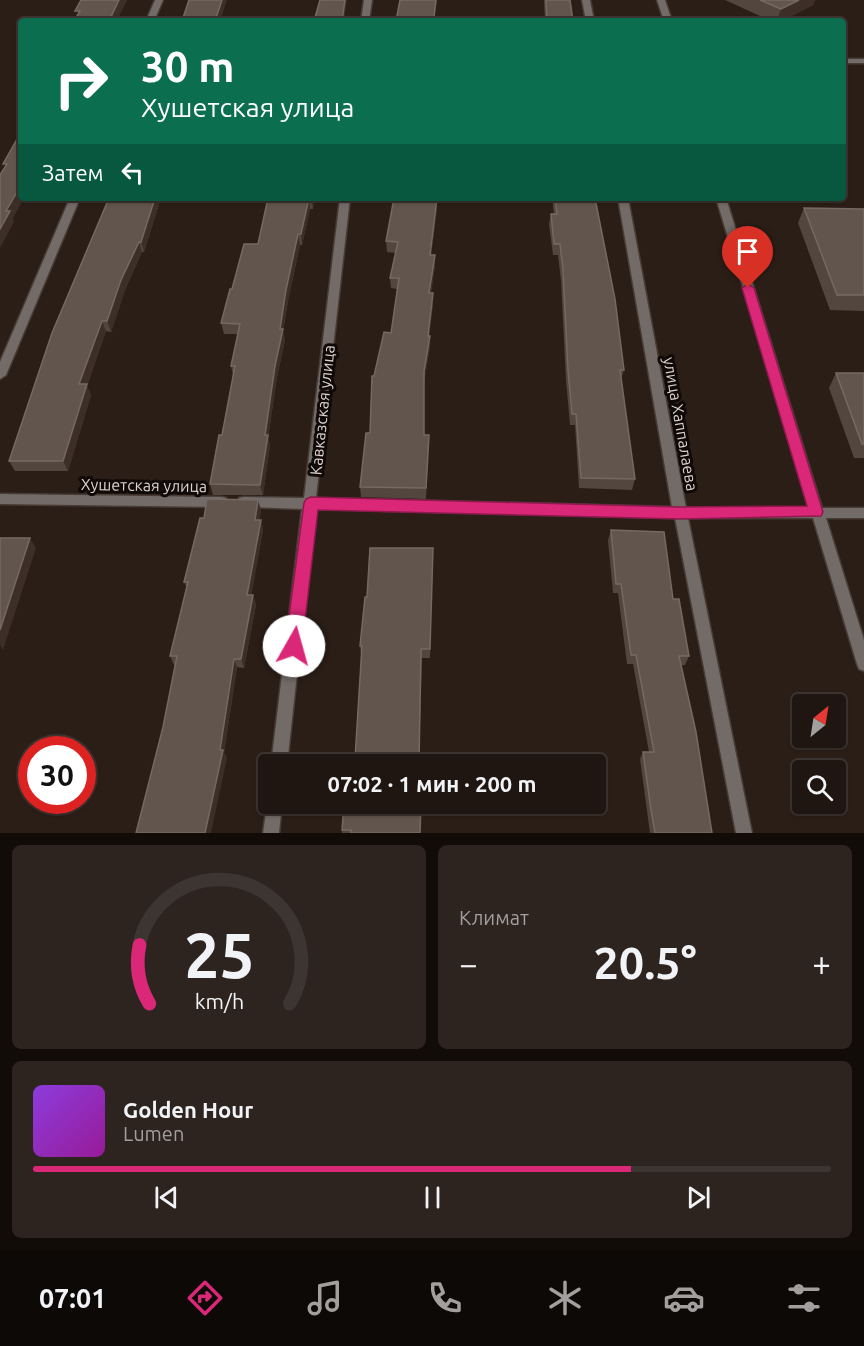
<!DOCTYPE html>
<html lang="ru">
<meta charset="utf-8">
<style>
:root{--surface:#201611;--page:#2d231f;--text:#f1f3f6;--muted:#a29f9f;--line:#3d3531;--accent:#db2777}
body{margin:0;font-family:Ubuntu,sans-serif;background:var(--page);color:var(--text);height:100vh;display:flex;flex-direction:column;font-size:22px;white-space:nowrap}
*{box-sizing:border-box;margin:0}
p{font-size:20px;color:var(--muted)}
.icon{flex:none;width:33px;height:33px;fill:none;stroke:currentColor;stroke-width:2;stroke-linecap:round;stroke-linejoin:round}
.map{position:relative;height:833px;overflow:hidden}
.side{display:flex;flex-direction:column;gap:12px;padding:12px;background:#120c09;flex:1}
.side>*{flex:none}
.banner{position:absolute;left:18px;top:18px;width:828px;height:183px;border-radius:6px;box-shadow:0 2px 4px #0004,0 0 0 2px var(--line);background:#0b6e4f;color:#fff;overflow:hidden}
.needle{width:39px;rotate:30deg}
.tools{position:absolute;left:792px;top:694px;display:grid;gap:12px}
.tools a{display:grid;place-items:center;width:54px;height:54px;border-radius:6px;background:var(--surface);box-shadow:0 2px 4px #0004,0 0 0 2px var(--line);font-size:30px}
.speed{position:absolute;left:18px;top:736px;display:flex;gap:12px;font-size:30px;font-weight:700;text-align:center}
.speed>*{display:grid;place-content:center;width:78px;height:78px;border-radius:50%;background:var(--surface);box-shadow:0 2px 4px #0004,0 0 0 2px var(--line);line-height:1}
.speed .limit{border:9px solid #d22;background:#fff;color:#111}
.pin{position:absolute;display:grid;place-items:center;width:51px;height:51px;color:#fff;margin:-62px -26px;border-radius:50% 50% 50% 0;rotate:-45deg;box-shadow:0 0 6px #0007}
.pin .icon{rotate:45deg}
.me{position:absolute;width:66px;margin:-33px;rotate:7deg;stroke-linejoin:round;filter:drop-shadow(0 0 4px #0008)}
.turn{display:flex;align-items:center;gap:21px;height:126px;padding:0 24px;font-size:27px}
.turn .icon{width:78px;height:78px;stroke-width:2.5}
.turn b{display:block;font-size:42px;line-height:51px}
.then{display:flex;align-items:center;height:57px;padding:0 24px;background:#0003;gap:12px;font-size:22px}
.big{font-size:45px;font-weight:600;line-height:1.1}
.side .tile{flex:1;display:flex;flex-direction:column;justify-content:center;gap:9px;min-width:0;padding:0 21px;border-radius:9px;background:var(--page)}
.side .dial{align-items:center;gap:0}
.dial svg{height:156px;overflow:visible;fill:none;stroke:var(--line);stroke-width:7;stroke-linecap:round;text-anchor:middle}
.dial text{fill:var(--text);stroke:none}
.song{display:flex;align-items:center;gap:18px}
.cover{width:72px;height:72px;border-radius:9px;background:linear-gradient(135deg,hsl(270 70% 55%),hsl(300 70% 35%))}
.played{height:6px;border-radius:3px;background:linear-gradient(90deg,var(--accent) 75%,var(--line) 75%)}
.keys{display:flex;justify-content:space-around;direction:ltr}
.heat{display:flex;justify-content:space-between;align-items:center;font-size:33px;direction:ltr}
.side .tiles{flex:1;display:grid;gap:12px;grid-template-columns:1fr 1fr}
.tile:last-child{grid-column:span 2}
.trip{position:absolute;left:258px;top:754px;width:348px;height:60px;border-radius:6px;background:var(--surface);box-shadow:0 2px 4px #0004,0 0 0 2px var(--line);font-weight:600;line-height:60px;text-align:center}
.tab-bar{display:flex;height:96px;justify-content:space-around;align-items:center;background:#0d0907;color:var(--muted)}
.tab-bar .icon{width:42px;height:42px}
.tab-bar .on{color:var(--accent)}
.tab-bar b{font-size:27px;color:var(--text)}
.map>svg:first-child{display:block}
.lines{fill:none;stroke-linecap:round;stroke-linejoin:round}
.minor-casing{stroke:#473b34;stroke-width:3}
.minor{fill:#726b68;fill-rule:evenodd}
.wall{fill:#53463e}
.shaded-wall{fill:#3d2f28}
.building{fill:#62554e;stroke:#756962;stroke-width:1.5}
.route{fill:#db2777;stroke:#8e194d;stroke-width:1.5}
.labels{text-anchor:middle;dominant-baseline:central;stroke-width:6;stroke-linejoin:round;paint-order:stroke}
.street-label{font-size:16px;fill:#dcd3cf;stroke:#0f0907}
</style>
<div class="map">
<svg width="864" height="833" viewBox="0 0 864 833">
<rect width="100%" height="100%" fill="#2b1e17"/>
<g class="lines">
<!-- minor casing -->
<g class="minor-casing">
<path id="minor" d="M155,0H163L154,21H146Z
M364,0H372L369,21H361Z
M582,0H590L594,21H586Z
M657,0H665L672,21H664Z
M843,59H864V63H843Z
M70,198H80L6,375L0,379V362Z
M340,198H350L316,498L672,507L618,198H628L686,508H810L716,198H726L822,508H864V518H826L864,640V671L859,669L857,664L813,518H688L752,833H736L675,518L315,509L287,765H271L302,509L244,507L239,506L238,502L239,498L244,497L304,498Z
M0,494L221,497L226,498L227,502L226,506L221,507L0,504Z
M268,798V804H282L279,833H263Z"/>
</g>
<!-- minor -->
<use href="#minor" class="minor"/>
</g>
<!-- wall -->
<path class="wall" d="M544,0H570L573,21H545Z
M725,0H815L813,5L781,21H771Z
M109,198H161L144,252H142L125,290L111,332L106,331L87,386L91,395L68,471H15L9,461Z
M268,198H314L313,209H310L302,245H300L288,301L283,331L285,340L277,377L268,438L270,445L263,495H213L210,484L222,435L233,375L231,366L238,334H224L221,323L232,289L258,244Z
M552,198H595L624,370L621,379L635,479L632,490L579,488L575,425H570L566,380L561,281L558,255H553L549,224L551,214H554Z
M804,208L864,209V311L830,310L798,223Z
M437,209L431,255H435V266L431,293H433V304L429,336L430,347L424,382V435H429L426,499L361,497L360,487L370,433L374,376L391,333L397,289L391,288L390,278L396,253L387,252L386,241Z
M836,373H864V458H854L829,388Z
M261,510L259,520H261L263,530L251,595H253L256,605L244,668L237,667L224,753L227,758L163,727L176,665H174L170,656L187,588L184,582L204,518Z
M611,530L673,599L689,656L685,665H681L712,833H650L640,759L643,752H649L633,664H627L618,593H613L608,540Z
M433,548L430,658H422L419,762L355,759L361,655L360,646L367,597Z
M344,804H422L420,833H342V830Z"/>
<!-- shaded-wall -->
<path class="shaded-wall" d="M119,0H127L117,21H109Z
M222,0H227L220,21H215Z
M345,0H347L344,21H342Z
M436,0H437L434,21Z
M799,0H815L813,5L781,21H777L781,9Z
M21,185V198H24L13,218L14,222L0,248V229L6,211Z
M155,198H161L144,252L141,242Z
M309,198L310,209L302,245L301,234Z
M311,198H314L313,209Z
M437,199V209L430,266V255Z
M298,234L300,245L288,301L283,331L285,340L277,377L268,438L270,445L263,495L260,485L265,435L286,290Z
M139,242L142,252L125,290L111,332L107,321L121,280Z
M435,255V266L429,304V293Z
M433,293V304L428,346L430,336V347L424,382V371Z
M102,321L106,331L87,386L91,395L68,471L63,461L79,384Z
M258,500L261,510L258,530L255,520Z
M261,520L263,530L250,604L247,595Z
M30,538L36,548L3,650L0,645V630Z
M253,595L256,605L244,668L241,659Z
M234,659L237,667L224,753L227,758L211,833H205L220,750Z"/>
<!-- building -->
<path class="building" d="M81,0H119L109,21H74L80,11H75Z
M189,0H222L215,21H182Z
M320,0H345L342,21H314Z
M400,0H436L434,17L436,18V21H396Z
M546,0H570L573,21H547Z
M760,0H799L781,9Z
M21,132V185L6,211H10L0,229V175L7,164H3Z
M109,198H155L141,242H139L121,280L107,321H102L79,384H87L63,461H9L52,333Z
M268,198H311H309L301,234H298L286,290L280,329H283L275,366L265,435H268L260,485L210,484L219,435H222L235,366H231L240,324L221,323L230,289H232L244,244H258Z
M394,198H437L430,255H435L429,293H433L428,336H430L424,371V435H429L426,488L360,487L366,433H370L372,376H374L384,332L391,333L399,278H390L398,242L386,241Z
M555,198H595L615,299L624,370H620L635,479L581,478L576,414H572L568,370L563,270L560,244H554L551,214H557Z
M804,208L864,209V295H837Z
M836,373H864V444H862Z
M207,499L258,500L255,520H261L247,595H253L241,659H234L220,750H223L205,833H136L163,727L177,656H170L188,582H184L200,518H204Z
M611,530L664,532L673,599H679L689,656H679L696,732L712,833H655L651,810L643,752H654L636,655H631L621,584H616Z
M0,538H30L0,630Z
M370,548H433L430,649H421L419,762H423V765H348L349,759H355L362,646H360L365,597H367Z
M344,804H421L420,833H351V830H342Z"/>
<!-- route -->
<path class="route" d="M748,284L754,288L823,512L821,516L680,519L318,510L302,646L300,651L294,654L288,651L285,646L304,503L306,499L311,497L680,507L807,506L742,288Z"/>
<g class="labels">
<!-- street labels -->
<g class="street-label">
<text transform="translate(322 410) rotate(-84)">Кавказская улица</text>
<text transform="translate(681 424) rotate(80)">улица Хаппалаева</text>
<text transform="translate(144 485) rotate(1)">Хушетская улица</text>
</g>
</g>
</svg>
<div class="tools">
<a><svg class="needle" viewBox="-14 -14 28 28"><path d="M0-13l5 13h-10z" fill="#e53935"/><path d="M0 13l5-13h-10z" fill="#a29f9f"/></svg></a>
<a><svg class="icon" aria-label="search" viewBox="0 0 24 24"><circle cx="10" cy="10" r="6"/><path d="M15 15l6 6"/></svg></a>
</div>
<div class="speed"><div class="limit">30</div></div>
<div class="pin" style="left:748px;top:288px;background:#d93025"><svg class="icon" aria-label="arrive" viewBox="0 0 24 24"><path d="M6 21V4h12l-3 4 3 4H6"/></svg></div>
<svg class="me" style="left:294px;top:646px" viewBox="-20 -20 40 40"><circle r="19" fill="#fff"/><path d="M0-13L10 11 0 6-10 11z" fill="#db2777"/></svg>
<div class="trip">07:02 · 1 мин · 200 m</div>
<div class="banner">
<div class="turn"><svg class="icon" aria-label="right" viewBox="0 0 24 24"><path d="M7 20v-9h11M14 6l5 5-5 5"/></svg><div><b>30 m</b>Хушетская улица</div></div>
<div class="then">Затем<svg class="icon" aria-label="left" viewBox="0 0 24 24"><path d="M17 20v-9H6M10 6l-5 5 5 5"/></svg></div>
</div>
</div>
<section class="side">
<div class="tiles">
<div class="tile dial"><svg viewBox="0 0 100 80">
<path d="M14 69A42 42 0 1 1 86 69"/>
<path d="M14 69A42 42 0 0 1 9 39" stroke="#db2777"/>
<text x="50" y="56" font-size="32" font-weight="700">25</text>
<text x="50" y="72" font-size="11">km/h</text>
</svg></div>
<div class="tile"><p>Климат</p>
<div class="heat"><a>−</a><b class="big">20.5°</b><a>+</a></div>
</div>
<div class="tile">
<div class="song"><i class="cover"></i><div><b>Golden Hour</b><p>Lumen</p></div></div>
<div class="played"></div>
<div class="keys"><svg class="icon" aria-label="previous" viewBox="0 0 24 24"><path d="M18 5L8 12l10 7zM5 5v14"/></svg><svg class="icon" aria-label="pause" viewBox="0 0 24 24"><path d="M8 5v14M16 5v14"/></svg><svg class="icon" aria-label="next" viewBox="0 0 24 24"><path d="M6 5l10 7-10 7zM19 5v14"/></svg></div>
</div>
</div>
</section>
<nav class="tab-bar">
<b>07:01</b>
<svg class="icon on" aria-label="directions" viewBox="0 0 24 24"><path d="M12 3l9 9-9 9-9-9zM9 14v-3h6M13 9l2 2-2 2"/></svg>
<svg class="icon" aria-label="music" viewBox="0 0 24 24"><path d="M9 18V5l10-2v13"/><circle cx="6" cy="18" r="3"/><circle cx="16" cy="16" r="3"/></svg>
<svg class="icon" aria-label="phone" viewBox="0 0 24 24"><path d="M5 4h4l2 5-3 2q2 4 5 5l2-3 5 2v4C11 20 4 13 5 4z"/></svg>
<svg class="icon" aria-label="climate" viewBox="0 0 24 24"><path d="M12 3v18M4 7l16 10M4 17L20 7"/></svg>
<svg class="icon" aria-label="car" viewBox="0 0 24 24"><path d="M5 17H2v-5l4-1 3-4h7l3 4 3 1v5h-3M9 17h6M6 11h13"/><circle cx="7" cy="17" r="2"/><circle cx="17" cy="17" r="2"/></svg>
<svg class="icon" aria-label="filters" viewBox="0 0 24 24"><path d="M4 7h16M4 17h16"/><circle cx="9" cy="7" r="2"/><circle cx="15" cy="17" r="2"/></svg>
</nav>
